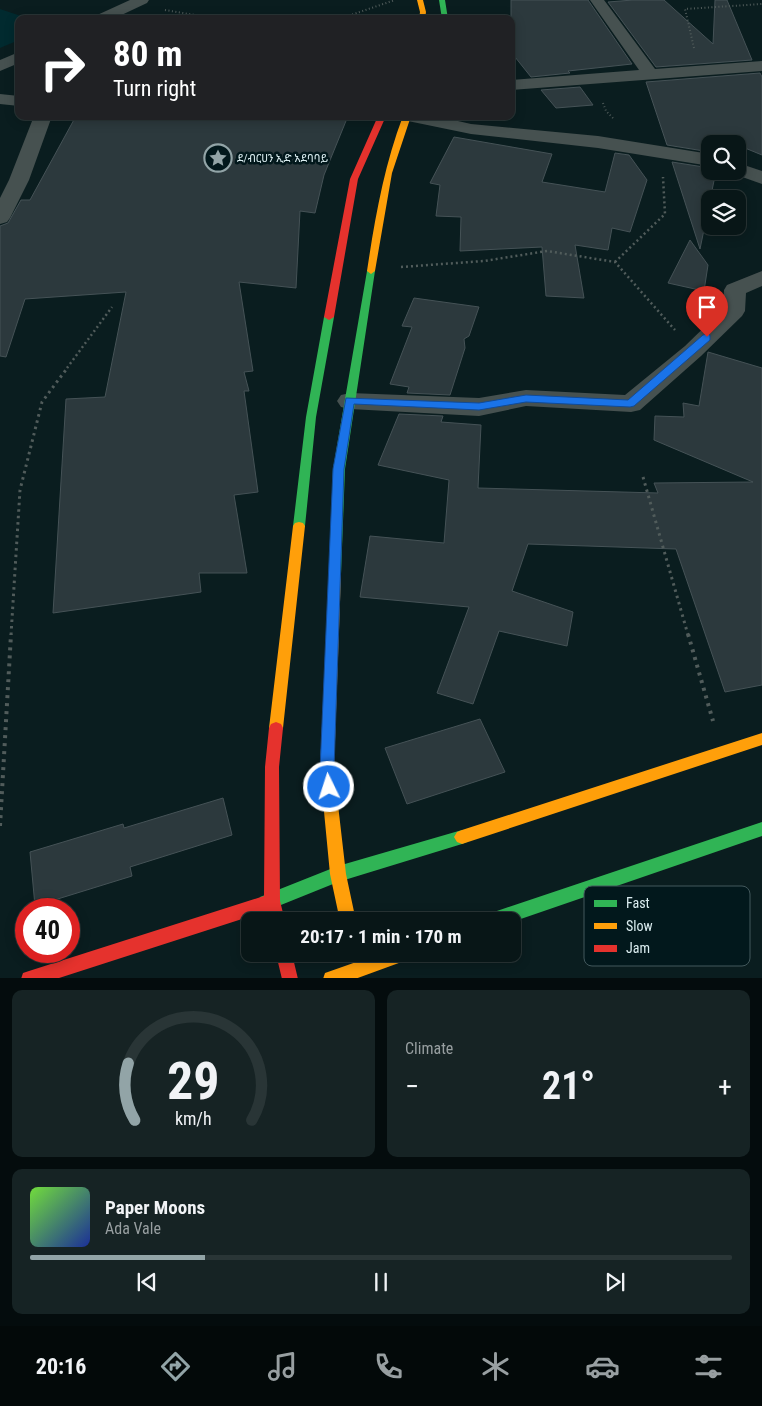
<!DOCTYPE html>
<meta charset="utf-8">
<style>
:root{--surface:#081617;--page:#162324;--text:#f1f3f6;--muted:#989fa1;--line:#293536;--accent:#92a4a7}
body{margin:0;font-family:"Roboto Condensed","Noto Sans Ethiopic",sans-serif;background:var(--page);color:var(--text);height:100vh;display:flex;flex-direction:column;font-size:19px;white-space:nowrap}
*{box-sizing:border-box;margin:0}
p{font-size:16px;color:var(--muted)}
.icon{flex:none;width:28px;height:28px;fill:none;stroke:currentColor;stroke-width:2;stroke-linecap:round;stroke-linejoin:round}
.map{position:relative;height:978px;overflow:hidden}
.side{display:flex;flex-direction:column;gap:12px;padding:12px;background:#040c0d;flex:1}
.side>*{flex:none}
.top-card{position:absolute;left:15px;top:15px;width:500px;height:105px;border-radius:10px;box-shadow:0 2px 12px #0003,0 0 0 1px var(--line);background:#202124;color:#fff;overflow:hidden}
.controls{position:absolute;left:701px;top:135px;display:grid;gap:10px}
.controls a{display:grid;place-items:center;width:45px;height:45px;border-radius:10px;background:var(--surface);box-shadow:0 2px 12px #0003,0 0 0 1px var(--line);font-size:25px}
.speed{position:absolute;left:15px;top:898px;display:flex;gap:10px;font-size:25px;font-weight:700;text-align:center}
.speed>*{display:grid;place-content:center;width:65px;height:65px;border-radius:50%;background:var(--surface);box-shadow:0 2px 12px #0003,0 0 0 1px var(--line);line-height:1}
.speed .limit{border:8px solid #d22;background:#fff;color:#111}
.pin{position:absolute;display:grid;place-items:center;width:42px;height:42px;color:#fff;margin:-51px -21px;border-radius:50% 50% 50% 0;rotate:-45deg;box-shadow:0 0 5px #0007}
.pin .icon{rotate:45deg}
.me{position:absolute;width:55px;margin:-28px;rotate:356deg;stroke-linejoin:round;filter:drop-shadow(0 0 4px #0008)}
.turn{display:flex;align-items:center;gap:18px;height:105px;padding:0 15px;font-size:22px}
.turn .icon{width:65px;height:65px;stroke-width:2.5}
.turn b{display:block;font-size:35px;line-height:42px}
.big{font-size:38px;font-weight:700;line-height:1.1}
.side .tile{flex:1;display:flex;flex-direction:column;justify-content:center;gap:8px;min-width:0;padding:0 18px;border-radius:10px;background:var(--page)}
.side .dial{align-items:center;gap:0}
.dial svg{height:130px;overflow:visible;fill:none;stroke:var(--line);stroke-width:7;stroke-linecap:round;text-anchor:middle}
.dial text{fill:var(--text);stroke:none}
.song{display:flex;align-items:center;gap:15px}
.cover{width:60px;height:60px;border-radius:8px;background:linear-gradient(135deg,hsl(100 70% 55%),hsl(230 70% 35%))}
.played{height:5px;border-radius:2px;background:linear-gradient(90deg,var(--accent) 25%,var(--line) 25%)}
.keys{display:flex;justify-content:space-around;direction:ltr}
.heat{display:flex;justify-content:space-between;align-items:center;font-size:28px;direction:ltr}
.side .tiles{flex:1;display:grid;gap:12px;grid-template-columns:1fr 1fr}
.tile:last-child{grid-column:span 2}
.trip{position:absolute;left:241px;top:912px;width:280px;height:50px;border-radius:10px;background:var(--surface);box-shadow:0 2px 12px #0003,0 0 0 1px var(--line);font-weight:700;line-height:50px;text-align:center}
.tabs{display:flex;height:80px;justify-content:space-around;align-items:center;background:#030909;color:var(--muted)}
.tabs .icon{width:35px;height:35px}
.tabs .active{color:var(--accent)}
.tabs b{font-size:22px;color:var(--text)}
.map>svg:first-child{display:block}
.built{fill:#012a2f}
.building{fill:#2c393d;stroke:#455256}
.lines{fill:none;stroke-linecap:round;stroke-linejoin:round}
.path-far3{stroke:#515c5b;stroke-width:2;stroke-dasharray:1 2.5;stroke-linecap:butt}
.path-far2{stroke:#515c5b;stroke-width:2.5;stroke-dasharray:2 3;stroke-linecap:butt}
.path-far1{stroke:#515c5b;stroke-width:3;stroke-dasharray:2.5 4;stroke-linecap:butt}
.path{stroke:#515c5b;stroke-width:4;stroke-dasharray:3 5;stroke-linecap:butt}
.street{fill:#465150;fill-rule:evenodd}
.fast{fill:#30b455;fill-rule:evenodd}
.slow{fill:#ff9f0a;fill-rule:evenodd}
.jam{fill:#e5322d;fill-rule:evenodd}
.route{fill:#1a73e8;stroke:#114b97}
.labels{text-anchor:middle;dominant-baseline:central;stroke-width:5;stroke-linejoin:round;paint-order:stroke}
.far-poi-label{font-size:11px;fill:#dbedf0;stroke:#02181c;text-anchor:start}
.key{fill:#02181c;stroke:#43585c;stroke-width:1}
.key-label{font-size:14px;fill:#dbedf0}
</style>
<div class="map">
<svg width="762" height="979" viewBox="0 0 762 979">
<rect width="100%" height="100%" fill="#0a1d1f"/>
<!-- built -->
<path class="built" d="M0,9L30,19H19V40L0,48Z"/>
<!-- building -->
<path class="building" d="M511,0H588L632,64L568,71L570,73L531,77L511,52Z
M633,0H664L713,44L715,0H727L752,60L656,67L608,2Z
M760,73L762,77V155L723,139L722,144H710V152L667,145L646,82Z
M580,87L593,105L556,108L541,90Z
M76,116H348L324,175L315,213L300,211L296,288L239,282L253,371L244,372L249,391H244L258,492L234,495L247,573H199L201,592L53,613L66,399L105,397L126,292L25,299L6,357L0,356V226L8,223L21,200H30Z
M454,137L552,154L542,182L605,192L615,153L629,155L647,180L630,232L612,228L608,250L575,245L584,298L546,296L542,247L460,251L461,217L436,216L440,185L430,183Z
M672,162L710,168V171H716L700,249Z
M690,240L708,265L704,291L668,283Z
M414,298L479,307L469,336L464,339L465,348L450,395L407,393L409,387L390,384L412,327L402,326Z
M708,352L762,368V685L725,692L676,549L528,544L512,591L573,612L567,646L499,631L473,704L437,693L469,607L360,597L370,536L444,543L449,480L378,465L399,414L443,416L441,422L481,425L478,488L658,493L654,483L753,482L654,440L655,416L684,417L683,403L699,406Z
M480,719L505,772L407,804L385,748Z
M223,798L232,835L130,867L132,876L35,906L30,852L123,824L124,828Z"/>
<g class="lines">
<!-- path-far3 -->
<path class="path-far3" d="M165,10L219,19
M339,19L395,0
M694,48L685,9L762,4
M603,103L606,111L613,118"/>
<!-- path-far2 -->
<path class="path-far2" d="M615,262L665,214L663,177
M401,267L484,261L547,251L615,262L675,330
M67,368L112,307"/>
<!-- path-far1 -->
<path class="path-far1" d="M643,477L688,635
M11,635L20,490L42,402L68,367"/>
<!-- path -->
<path class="path" d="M688,634L713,721
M0,826L11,634"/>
<!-- street -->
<path class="street" d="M130,0H149L147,3L113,19H93L95,16Z
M590,0H604L655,69L762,61V71L511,90V80L639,70Z
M19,52V63L0,71V60Z
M0,94L19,96V106L0,104Z
M34,116H52L29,180L10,218L7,222L0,224V198L9,180Z
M400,116H436L471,124L598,136L710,154V166L598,148L471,134L403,120Z
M738,163L762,171V184L731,173L730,171H738Z
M762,271V286L746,293L745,311L742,316L701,356L640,410L631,412L526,406L479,416L350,409L341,407L337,401L341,395L350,393L479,398L526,390L625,395L685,346L723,309L724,290L727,285Z"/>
<!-- fast -->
<path class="fast" d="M439,0H445L448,19H442Z
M371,268L375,271L345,469L341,574L339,577L335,579L331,577L329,574L333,469L367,271Z
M329,314L334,317L316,417L305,526L303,529H295L293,526L306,417L324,317Z
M762,822V836L512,922L483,921L485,915L491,913Z
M462,830L467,832L470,837L467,842L462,844L338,882L266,911L260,909L258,903L260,897L338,866Z"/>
<!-- slow -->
<path class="slow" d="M417,0H423L426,12L425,19H419L420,12Z
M403,116H411L392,173L375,271L371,274L367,271C375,218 384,166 403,116Z
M299,522L303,523L305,526L283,728L281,732L276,734L271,732L269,728L293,526L295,523Z
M335,569L339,571L341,574L334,770L346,874L356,921H340L330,874L320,770L329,574L331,571Z
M762,733V745L462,844L457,842L454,837L457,832L462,830Z
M379,954H409L407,960L355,979H323L325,973Z"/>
<!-- jam -->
<path class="jam" d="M378,116H386L358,179L334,317L329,320L324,317L350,179Z
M276,722L281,724L283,728L279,767L280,901L285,921H269L267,911L56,979H21L23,973L29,971L264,896L265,767L269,728L271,724Z
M276,954H292L298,979H282Z"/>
</g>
<!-- route -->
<path class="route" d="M707,334L710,335V340L634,406L630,407L526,402L479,410L354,404L344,469L334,770L336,787L334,792L329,794L324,792L320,770L333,469L346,398L479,403L526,395L628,400L703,335Z"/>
<!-- icons -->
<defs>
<g id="sight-ring" transform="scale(1.4375)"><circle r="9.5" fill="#02181c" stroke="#92a4a7" stroke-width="1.5"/><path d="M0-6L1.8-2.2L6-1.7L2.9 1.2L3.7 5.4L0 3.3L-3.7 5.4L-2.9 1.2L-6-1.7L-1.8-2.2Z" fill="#92a4a7"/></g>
</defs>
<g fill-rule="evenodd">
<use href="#sight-ring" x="218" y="158"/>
</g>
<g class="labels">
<!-- far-poi labels -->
<g class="far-poi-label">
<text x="237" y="158">ደ/ብርሀን ኢድ አደባባይ</text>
</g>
</g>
<!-- legend -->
<rect x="584" y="886" width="166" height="80" rx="8" class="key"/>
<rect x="594" y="900" width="23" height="7" fill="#30b455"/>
<rect x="594" y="923" width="23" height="6" fill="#ff9f0a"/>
<rect x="594" y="945" width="23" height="7" fill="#e5322d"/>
<g class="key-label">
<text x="626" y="908">Fast</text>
<text x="626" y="931">Slow</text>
<text x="626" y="953">Jam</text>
</g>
</svg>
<div class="controls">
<a><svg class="icon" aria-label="search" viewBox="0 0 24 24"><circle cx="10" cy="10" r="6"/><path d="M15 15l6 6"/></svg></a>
<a><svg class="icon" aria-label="layers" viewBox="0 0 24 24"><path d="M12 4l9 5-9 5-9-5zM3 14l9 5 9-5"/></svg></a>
</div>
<div class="speed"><div class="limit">40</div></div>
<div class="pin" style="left:707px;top:337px;background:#d93025"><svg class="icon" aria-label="arrive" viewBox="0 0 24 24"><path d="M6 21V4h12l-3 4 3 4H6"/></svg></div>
<svg class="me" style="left:329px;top:787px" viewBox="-20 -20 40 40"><circle r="17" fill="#1a73e8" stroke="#fff" stroke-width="3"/><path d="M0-11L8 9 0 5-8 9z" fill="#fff"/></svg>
<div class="trip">20:17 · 1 min · 170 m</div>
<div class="top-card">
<div class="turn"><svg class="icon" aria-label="right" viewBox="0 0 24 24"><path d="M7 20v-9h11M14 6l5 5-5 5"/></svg><div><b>80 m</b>Turn right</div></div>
</div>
</div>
<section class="side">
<div class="tiles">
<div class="tile dial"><svg viewBox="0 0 100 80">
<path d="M14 69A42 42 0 1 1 86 69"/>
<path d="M14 69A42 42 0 0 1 10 34" stroke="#92a4a7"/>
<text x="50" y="56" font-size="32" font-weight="700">29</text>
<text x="50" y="72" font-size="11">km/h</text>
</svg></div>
<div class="tile"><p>Climate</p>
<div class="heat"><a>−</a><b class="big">21°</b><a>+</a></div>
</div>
<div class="tile">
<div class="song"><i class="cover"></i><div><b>Paper Moons</b><p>Ada Vale</p></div></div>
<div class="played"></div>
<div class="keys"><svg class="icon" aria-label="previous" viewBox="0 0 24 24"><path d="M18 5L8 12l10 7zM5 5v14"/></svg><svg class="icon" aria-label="pause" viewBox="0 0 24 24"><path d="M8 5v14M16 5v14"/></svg><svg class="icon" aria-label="next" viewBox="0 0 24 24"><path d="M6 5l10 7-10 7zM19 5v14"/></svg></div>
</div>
</div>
</section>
<nav class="tabs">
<b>20:16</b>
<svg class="icon active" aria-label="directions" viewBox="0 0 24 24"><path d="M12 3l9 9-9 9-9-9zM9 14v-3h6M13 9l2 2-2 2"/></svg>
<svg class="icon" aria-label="music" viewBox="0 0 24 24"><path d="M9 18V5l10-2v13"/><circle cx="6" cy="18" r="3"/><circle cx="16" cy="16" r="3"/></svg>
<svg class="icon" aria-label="phone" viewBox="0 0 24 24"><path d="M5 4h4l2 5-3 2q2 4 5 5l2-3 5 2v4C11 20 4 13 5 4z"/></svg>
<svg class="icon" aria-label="climate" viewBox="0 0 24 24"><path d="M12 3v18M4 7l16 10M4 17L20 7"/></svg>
<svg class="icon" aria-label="car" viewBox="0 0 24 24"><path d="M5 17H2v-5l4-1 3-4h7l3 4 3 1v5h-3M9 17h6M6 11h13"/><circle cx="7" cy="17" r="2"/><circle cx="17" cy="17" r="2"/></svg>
<svg class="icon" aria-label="filters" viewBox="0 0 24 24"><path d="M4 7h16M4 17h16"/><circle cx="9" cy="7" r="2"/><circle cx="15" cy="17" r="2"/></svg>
</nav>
